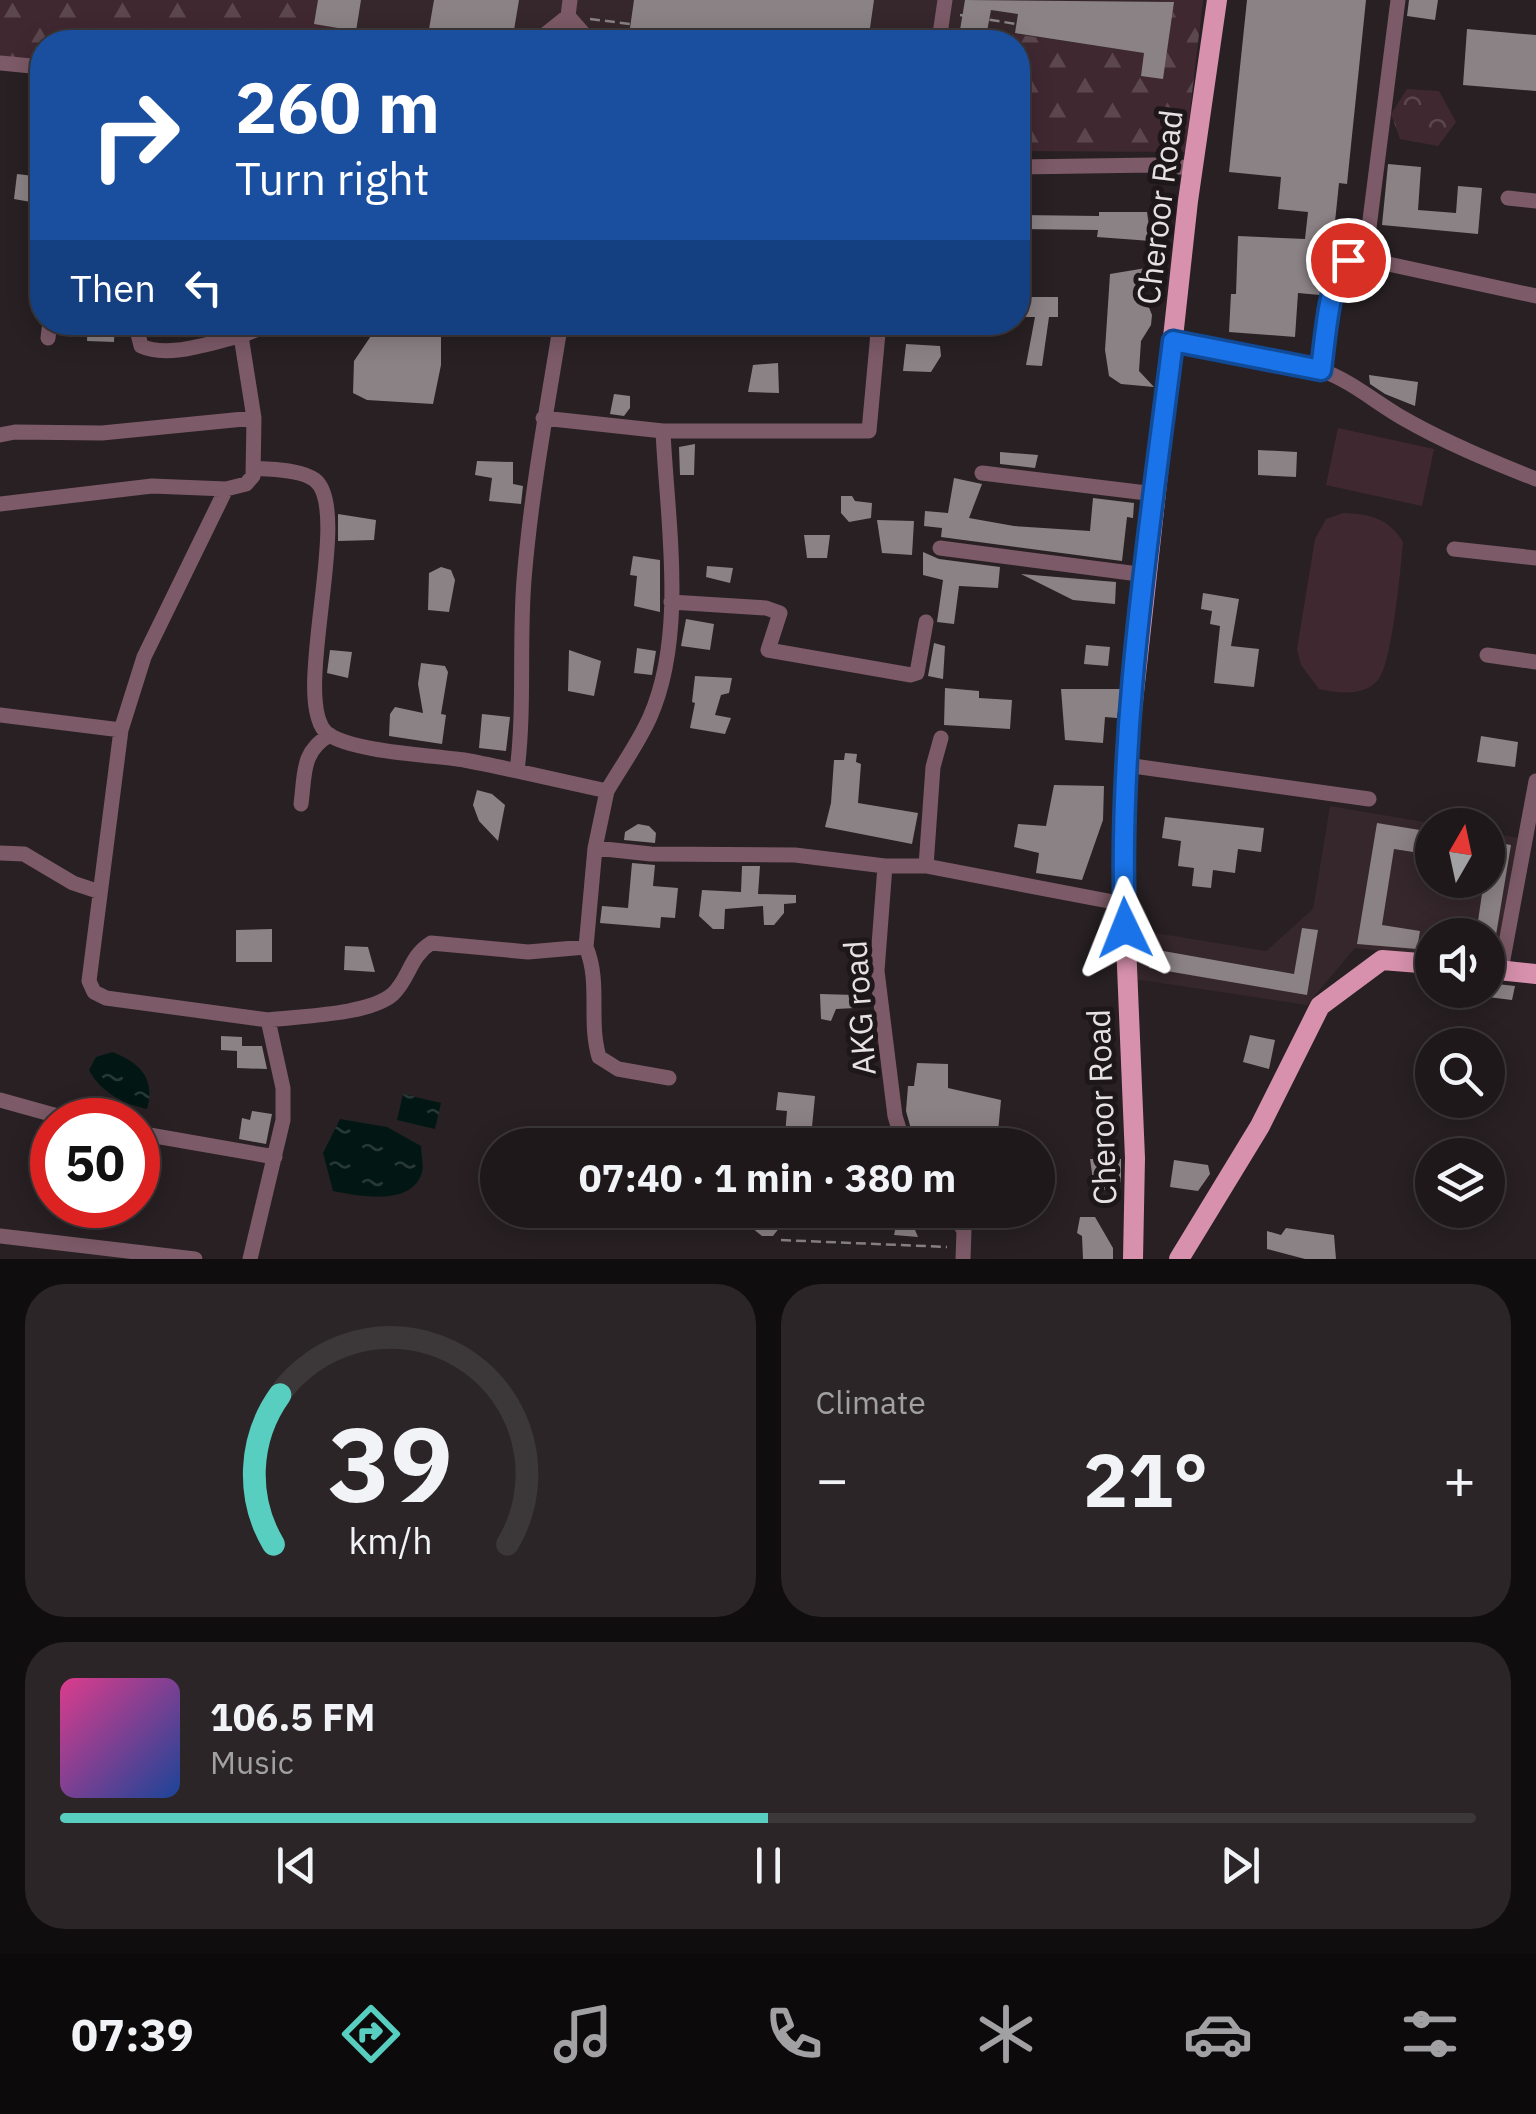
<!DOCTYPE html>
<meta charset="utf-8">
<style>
:root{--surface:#1e181a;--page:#2b2527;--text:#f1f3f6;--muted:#a1a0a2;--line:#3c3739;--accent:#58cec0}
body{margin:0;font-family:"IBM Plex Sans",sans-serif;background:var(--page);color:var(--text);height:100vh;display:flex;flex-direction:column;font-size:38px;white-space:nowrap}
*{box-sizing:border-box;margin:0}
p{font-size:32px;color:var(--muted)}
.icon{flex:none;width:55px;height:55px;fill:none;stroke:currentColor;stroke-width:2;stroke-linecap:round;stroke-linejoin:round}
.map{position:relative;height:1259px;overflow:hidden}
.side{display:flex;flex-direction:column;gap:25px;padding:25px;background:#100d0e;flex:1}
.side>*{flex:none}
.banner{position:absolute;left:30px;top:30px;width:1000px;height:305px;border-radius:40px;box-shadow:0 5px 25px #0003,0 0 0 2px var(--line);background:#1a4fa0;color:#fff;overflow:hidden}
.needle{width:65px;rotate:9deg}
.controls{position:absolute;left:1415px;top:808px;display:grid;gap:20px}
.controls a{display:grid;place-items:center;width:90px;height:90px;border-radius:50%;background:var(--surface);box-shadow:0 5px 25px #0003,0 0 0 2px var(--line);font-size:50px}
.speed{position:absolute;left:30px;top:1098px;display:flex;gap:20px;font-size:50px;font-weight:700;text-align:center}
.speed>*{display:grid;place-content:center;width:130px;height:130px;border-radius:50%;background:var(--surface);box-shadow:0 5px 25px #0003,0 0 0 2px var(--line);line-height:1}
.speed .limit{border:15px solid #d22;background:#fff;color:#111}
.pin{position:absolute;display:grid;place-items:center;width:85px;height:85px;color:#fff;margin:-42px;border:5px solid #fff;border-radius:50%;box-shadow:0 2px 10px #0007}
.me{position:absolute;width:110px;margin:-55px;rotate:358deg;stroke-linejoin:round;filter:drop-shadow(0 0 8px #0008)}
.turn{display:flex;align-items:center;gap:35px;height:210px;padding:0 40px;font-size:45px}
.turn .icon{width:130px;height:130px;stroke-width:2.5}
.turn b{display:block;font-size:70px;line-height:85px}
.then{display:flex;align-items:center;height:95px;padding:0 40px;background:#0003;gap:20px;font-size:38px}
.big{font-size:75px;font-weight:800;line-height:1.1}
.side .card{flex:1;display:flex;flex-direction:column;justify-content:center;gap:15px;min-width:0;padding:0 35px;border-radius:40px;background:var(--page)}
.side .dial{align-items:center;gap:0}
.dial svg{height:260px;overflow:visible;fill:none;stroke:var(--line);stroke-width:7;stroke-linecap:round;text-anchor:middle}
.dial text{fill:var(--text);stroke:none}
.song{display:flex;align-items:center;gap:30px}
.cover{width:120px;height:120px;border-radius:15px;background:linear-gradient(135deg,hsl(330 70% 55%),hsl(220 70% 35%))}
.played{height:10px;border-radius:5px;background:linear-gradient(90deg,var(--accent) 50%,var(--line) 50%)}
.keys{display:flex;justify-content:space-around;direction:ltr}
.heat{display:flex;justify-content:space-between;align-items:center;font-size:55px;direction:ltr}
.side .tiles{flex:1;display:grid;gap:25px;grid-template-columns:1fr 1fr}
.card:last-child{grid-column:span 2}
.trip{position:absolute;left:480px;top:1128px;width:575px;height:100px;border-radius:50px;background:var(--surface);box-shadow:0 5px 25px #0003,0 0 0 2px var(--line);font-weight:800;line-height:100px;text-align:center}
.dock{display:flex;height:160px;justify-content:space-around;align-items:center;background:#0c0a0a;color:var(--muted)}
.dock .icon{width:70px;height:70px}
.dock .active{color:var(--accent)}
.dock b{font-size:45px;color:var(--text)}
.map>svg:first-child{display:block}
.built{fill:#35272c}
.green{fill:#402831}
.forest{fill:url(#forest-firs)}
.park{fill:url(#park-crowns)}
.water{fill:url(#water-ripples)}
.building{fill:#8b8285}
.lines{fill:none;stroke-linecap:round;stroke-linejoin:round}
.path{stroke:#898385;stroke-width:2.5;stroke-dasharray:10 5;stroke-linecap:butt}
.minor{stroke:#7c5a67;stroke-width:15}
.major{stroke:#d791ac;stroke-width:20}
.route-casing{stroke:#114b97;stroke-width:25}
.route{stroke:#1a73e8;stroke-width:18}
.labels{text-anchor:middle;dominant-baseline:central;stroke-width:10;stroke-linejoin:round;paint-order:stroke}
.street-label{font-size:32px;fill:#e6e1e3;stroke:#1e171a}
</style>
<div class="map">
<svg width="1536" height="1259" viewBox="0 0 1536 1259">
<defs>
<pattern id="forest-firs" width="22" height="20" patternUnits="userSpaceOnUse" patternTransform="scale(2.5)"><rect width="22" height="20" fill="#402831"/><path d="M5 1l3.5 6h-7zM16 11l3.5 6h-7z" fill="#5c474f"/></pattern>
<pattern id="park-crowns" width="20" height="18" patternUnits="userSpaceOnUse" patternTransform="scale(2.5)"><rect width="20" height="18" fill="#402831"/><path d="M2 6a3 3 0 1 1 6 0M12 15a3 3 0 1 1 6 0" fill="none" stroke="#5c474f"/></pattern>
<pattern id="water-ripples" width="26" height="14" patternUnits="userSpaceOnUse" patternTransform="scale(2.5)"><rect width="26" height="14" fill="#021714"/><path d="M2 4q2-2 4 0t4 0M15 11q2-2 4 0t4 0" fill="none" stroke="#273836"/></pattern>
</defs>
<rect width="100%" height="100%" fill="#282023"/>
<!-- built -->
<path class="built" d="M0,0H1203L1185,152L1018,42H42Z
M1330,806L1442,825H1432V880H1488V833L1520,838L1498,967L1488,965V935H1432V957L1355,948L1307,1005L1134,979L1137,930L1266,951L1313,909Z"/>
<!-- green -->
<path class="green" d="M1338,428L1434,449L1422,506L1326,485Z
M1343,513C1369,514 1389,518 1403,542C1401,566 1392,665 1378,680C1363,697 1338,693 1319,689L1301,665L1297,649L1315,539L1326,519Z"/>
<!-- forest -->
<path class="forest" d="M0,0H318L315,24L356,31L366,42H42V63L0,58Z
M1160,0H1203L1185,152L1018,151V42H985L987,30L1145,53L1163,78L1174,3Z"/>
<!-- park -->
<path class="park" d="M1407,89L1439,91L1456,122L1438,146L1400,139L1391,114Z"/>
<!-- water -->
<path class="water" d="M112,1052C139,1062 156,1078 147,1109C124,1104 100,1092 89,1070L96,1057Z
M403,1094L441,1103L435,1129L397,1120Z
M340,1119L387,1127L421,1146C421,1153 424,1165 422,1172C413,1207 358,1196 333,1191L323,1153Z"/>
<!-- building -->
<path class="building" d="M318,0H361L356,31L314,24Z
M434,0H519L512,42H472L428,35Z
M634,0H874L868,42H628Z
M965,0L1174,2L1163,79L1141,76L1144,53L1015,33L1018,14L991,10L985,42H958Z
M1247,0H1366L1347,184L1339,183L1331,261L1320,295L1298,293L1295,337L1229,332L1231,294H1236L1238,236L1305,239L1308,212L1278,209L1281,177L1229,172Z
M1409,0H1438L1435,20L1407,16Z
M1467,29L1536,35V91L1463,85Z
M1388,164L1421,167L1418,210L1456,213L1458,186L1482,188L1478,234L1382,225Z
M17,174L42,177V204L14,199Z
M1099,212H1147L1151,241L1097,237L1098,230L1020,229V215L1099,216Z
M1146,268L1141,305H1148L1152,315L1151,325L1141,341L1139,371L1154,387L1121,384L1109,376L1105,350L1110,274Z
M1018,297H1058V317H1049L1042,366L1026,365L1035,317H1018Z
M88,322H115L114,342L87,341Z
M187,322H225L226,327L190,336Z
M375,330L441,335V365L433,404L367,400L353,393L354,361Z
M906,344L940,346L941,356L931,372L903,371Z
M778,363L779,393L748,392L753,365Z
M1369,375L1418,382L1415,406L1385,394L1370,384Z
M614,394L630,396V408L624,416L610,414Z
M695,444L694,475H680L679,447Z
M1258,450L1297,452L1296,477L1258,475Z
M1000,452L1038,455L1035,468L1000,464Z
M477,461L513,462V484L523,486L521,504L489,501L492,478L475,475Z
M954,478L982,484L969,518L1014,526L1090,531L1093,498L1134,503L1133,518L1127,517L1122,561L941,537L942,528L924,526L925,511L948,513Z
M841,496H852L855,501L872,503L871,518L849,522L841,513Z
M338,514L376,520L374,540L338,541Z
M877,520L914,521L912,555L882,553Z
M804,535H830L827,558H807Z
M923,552L939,559L1000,567L998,588L959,586L954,624L937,622L943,580L923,575Z
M633,556L660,560V612L634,606L637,576L630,575Z
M707,566L733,568L730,583L706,577Z
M441,567L451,570L455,580L449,612L428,610L429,573Z
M1021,574L1116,582L1115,604L1073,600Z
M1203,593L1239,599L1231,646L1259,649L1254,687L1214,683L1220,626L1210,624L1212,611L1201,609Z
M686,619L714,624L710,650L681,646Z
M934,643L945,646L943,679L928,676Z
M1086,645L1110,647L1108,666L1084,664Z
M637,648L656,651L652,675L634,673Z
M330,650L352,652L348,678L327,673Z
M569,650L601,661L594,696L568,691Z
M421,663L445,666L448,672L441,714L446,715L442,744L389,736L390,714L395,707L423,713L418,684Z
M695,676L732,678L729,693L721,695L715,715L731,718L725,734L690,728L695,703L692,702Z
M945,688L979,691V698L1012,700L1010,729L944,725Z
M1061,689H1121L1117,718L1105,717L1103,743L1065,740Z
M482,714L510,717L506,751L479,748Z
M1481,736L1518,742L1515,767L1477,762Z
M845,753L857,754L856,762L861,764L858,803L918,813L912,844L825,827L831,803L834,760H844Z
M1054,785L1104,786L1103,820L1082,880L1036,873L1039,853L1014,847L1018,824L1046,826Z
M477,790L492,794L505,805L498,841L479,821L473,805Z
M1165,817L1264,828L1261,852L1238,849L1235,873L1213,870L1211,888L1192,886L1194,868L1178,866L1181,841L1162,838Z
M1377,823L1432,832V855L1394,849L1382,925L1420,931L1417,949L1357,944Z
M638,824L649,826L656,833L655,843L624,840L625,832Z
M1488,841L1511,845L1496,935H1476L1484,880H1488Z
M632,863L655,865L653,886L678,888L675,918L661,917L660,928L600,923L602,906L628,908Z
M742,866H760L758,894L796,895V903L784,904V913L774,925H764L763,906L725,909L724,929H713L699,916L702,890L741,892Z
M1302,928L1318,930L1307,995L1149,968L1152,949L1294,974Z
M272,929V962H236V930Z
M345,946L368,947L375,972L344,970Z
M1488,983L1515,986L1512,1000L1488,997Z
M820,994L855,995V1008L836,1009L831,1021L821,1019Z
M1250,1035L1275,1040L1269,1069L1243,1062Z
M221,1036L242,1037V1046H262L267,1069L237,1068V1051L221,1050Z
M917,1063L948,1064V1088L1001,1100L998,1132L957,1129L956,1145L914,1140L906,1111L908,1086H914Z
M778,1092L815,1096L811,1137L785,1135L787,1111L776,1110Z
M252,1111L272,1114L266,1144L239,1139L242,1118L250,1120Z
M1090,1159H1121V1182L1105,1190L1094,1187Z
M1174,1160L1208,1165L1210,1174L1198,1191L1170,1187Z
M743,1210H782L780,1227L773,1236H762L742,1220Z
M899,1212L942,1217V1220L913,1225L918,1237L894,1235Z
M1080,1217H1095L1113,1248V1259H1083L1082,1236L1077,1233Z
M1286,1228L1334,1235L1336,1259H1305L1267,1249V1231L1281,1235Z"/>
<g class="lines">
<!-- path -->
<path class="path" d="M960,15L1016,24
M590,19L630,24
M781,1240L947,1247"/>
<!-- minor -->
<path class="minor" d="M568,16L591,42
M940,34L945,0
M542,42L543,36L568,16L570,0
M565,42L568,16
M0,63L42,67
M1018,167L1154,165L1192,168
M1508,198L1536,201
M1365,259L1398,0
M135,322L141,346C169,359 211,342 241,336L236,322
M561,322C547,408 531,493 524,580C519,643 525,707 517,771L607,791L595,848
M902,328V322
M48,338L50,322
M1173,341L1321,370C1324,348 1330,280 1342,265C1347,258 1357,259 1365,259L1536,296
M1321,370C1351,381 1374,401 1401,417C1444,442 1490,461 1536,479
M543,418L663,431H869L879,322
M0,435L15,432L102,433L254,418
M254,468C271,470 301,469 315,480C354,511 288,704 328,734C353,752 432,755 464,760C481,763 499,767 517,771
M982,473L1155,494
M0,504L152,486L226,489
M940,548L1146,575
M1454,549L1536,558
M671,602L766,608L780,613L768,650L911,675L917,673L926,622
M1487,655L1536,662
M0,715L121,730
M1126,765L1369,799
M607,791C621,767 639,742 650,717C687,633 667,520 663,431
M301,804C305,775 301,751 330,735
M0,853L24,854L73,883L100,892
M885,866L877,971L895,1116L904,1145
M926,866L933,767L941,738
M586,947C601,983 588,1020 599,1057L618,1069L669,1078
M1501,970L1536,781
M268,1020L106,998L94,992L89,981L121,730L144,657L226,489L246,484L253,476L254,418L241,336L274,322
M0,1100L72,1120
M138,1133L275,1157
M952,1210L964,1231L963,1259
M0,1236L195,1259
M250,1259L283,1120V1088L268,1020C300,1016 369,1015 393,994C410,978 409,957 431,943L528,952L586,947L595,848L651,854L795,855L885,866H926L1124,904"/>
<!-- major -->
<path class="major" d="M1488,969L1536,974
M1133,1259L1135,1158L1123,871L1126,765L1188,201L1217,0
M1179,1259L1260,1126L1320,1006L1382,960L1432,964"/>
</g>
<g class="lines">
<!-- route casing -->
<g class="route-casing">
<path id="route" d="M1125,928C1117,732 1149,535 1173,341L1321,370C1325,343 1328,278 1348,260"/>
</g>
<!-- route -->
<use href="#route" class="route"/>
</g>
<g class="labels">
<!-- street labels -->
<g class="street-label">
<text transform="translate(1159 207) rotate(-83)">Cheroor Road</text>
<text transform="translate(859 1008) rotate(-94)">AKG road</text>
<text transform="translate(1101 1107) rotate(-92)">Cheroor Road</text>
</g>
</g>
</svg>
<div class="controls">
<a><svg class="needle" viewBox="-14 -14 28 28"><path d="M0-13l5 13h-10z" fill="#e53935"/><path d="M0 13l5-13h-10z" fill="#a1a0a2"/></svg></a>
<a><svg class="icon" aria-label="sound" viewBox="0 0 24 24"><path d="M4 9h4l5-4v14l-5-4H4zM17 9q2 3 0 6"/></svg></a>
<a><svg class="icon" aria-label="search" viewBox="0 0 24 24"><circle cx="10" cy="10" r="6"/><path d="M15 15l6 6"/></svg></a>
<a><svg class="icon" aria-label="layers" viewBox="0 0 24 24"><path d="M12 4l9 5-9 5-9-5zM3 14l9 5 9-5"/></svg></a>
</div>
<div class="speed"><div class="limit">50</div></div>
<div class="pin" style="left:1348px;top:260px;background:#d93025"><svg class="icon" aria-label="arrive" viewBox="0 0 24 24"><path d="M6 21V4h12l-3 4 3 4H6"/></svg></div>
<svg class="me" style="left:1125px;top:928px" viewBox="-20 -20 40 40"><path d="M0-17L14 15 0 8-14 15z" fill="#1a73e8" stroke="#fff" stroke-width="4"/></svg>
<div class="trip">07:40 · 1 min · 380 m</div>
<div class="banner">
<div class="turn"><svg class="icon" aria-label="right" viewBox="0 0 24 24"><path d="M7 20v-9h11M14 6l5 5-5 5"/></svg><div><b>260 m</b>Turn right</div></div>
<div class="then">Then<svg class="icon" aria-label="left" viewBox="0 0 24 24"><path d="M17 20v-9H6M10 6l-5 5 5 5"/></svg></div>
</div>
</div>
<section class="side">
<div class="tiles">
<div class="card dial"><svg viewBox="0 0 100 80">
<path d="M14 69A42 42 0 1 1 86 69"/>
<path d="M14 69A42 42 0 0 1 16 23" stroke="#58cec0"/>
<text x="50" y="56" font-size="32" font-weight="700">39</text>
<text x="50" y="72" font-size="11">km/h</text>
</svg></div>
<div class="card"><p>Climate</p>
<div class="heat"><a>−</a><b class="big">21°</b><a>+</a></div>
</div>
<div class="card">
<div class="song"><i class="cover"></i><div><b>106.5 FM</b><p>Music</p></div></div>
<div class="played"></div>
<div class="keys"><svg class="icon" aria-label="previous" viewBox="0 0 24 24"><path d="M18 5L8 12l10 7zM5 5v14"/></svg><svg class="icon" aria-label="pause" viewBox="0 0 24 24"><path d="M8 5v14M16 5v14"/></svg><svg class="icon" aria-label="next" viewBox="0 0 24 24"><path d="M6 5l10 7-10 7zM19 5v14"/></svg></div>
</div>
</div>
</section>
<nav class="dock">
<b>07:39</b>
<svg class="icon active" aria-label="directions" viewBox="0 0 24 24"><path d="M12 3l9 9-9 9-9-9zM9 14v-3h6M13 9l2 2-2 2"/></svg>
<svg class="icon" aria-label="music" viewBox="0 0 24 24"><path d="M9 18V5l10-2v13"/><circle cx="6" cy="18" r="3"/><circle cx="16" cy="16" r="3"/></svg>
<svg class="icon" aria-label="phone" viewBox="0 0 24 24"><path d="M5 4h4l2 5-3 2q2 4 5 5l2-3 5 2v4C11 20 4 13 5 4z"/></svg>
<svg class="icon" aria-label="climate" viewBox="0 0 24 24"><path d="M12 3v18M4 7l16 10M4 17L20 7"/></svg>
<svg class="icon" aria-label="car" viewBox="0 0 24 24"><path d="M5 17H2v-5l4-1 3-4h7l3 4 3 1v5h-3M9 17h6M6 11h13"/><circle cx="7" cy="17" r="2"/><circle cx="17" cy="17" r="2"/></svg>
<svg class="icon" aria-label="filters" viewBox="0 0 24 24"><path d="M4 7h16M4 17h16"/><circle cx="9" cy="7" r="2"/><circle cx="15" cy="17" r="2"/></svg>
</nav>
